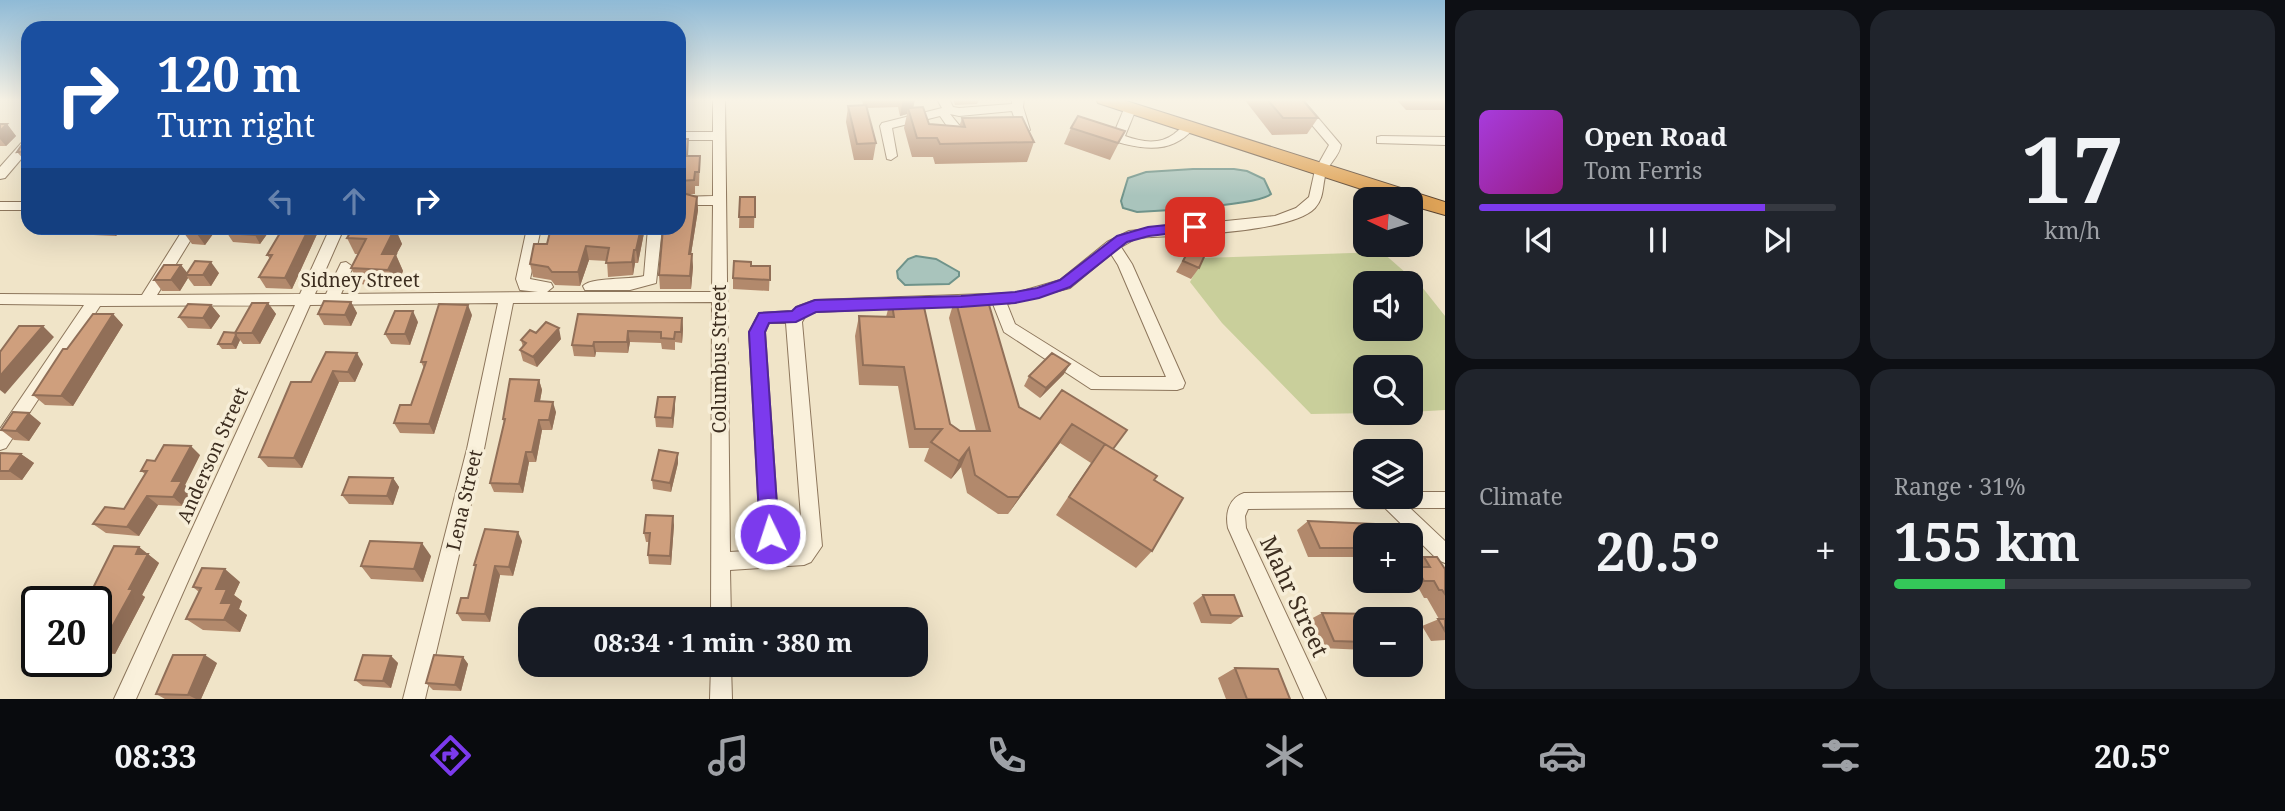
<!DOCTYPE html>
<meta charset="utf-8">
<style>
:root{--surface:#171b24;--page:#20242c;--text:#f1f3f6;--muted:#9ea1a6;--line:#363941;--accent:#7c3aed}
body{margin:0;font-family:"Noto Serif",serif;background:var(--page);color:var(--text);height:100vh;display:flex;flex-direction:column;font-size:26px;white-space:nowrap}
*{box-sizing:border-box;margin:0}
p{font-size:23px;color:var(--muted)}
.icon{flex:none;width:38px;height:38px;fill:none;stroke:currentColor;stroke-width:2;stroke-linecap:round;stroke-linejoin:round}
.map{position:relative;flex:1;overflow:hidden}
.sheet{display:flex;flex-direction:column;gap:10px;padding:10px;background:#0d0f14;width:840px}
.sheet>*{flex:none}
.guide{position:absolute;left:21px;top:21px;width:665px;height:214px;border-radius:21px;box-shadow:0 7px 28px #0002;background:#1a4fa0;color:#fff;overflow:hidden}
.needle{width:46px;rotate:274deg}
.buttons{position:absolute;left:1353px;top:187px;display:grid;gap:14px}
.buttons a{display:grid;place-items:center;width:70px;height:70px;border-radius:14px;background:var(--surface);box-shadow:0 7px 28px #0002;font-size:35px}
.speed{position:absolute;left:21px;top:586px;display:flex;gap:14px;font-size:35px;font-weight:700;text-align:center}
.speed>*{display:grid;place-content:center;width:91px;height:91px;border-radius:50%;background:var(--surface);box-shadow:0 7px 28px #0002;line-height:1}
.speed .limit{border:4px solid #111;border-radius:10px;background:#fff;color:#111}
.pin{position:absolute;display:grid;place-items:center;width:60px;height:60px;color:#fff;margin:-30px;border-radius:14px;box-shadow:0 4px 10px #0006}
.me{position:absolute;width:77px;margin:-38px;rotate:356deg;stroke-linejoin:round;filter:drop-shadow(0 0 5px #0008)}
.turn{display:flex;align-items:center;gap:24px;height:147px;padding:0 21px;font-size:32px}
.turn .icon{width:91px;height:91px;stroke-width:2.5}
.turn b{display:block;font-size:49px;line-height:60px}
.lanes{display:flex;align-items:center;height:66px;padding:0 21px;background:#0003;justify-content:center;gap:35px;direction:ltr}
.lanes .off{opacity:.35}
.big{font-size:52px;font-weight:700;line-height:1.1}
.sheet .widget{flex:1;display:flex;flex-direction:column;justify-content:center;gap:10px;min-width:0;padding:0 24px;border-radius:21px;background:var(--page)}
.sheet .dial{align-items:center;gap:0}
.dial b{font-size:91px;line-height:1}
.song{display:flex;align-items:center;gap:21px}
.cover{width:84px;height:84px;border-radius:10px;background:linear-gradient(135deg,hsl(280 70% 55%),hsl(310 70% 35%))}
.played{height:7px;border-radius:4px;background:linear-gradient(90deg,var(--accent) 80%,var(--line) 80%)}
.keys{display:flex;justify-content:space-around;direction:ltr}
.heat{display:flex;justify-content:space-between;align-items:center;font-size:38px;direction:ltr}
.charge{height:10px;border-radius:5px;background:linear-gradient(90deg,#34c759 31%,var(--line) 0)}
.sheet .tiles{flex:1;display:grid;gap:10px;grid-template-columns:repeat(2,1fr)}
.trip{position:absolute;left:518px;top:607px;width:410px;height:70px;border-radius:21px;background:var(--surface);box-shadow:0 7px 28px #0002;font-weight:700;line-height:70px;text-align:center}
.tabs{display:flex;height:112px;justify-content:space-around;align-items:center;background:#090b0e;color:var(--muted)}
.tabs .icon{width:49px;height:49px}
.tabs .selected{color:var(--accent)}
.tabs b{font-size:32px;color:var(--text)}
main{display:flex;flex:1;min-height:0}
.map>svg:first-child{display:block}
.green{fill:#c9cf9b;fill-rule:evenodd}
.water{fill:#a9c4bc;stroke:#6f938a;stroke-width:2}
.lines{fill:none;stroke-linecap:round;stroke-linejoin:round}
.minor-casing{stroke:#8d765c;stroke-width:2}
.highway-casing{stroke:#5b4430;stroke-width:2}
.minor{fill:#faf1dc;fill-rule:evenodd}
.highway{fill:#e0a458;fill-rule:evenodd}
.wall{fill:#b2896c}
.shaded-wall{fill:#916f58}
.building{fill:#cf9f7d;stroke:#916f58;stroke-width:2}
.route{fill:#7c3aed;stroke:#51269a;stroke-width:2}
.labels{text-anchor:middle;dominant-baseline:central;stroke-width:7;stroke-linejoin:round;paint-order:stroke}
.street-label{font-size:19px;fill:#3d2e20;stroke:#f7eed8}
.near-street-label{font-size:23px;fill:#3d2e20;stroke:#f7eed8}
</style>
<main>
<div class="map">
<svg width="1445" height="699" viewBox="0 0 1445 699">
<rect width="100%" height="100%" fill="#f0e4c8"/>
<!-- green -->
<path class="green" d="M1382,252L1422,287L1445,316V410L1411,412L1410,368H1365V413H1375L1311,414L1222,323L1190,282L1203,258ZM1365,284H1410V329H1365Z"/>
<!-- water -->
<path class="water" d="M1193,169H1234L1247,171L1264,179L1271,194C1260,205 1159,211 1137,212L1123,208L1121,201L1128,178L1146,172Z
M916,256L936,259L959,272V276L949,284L905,285L898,278L897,271L908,259Z"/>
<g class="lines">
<!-- minor casing -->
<g class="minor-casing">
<path id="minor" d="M713,99H725L730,552L761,550L749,332L759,313L793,311L796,307L815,300L1015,293L1060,280L1107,242L1129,231L1275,216L1296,208L1309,197L1315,170L1329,145L1290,99H1302L1341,145C1339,155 1333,160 1328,168C1321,182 1326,196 1315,208C1290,234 1175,235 1137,238L1121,247L1132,264L1185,383L1183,388L1177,390L1091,389L1004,332L993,304L816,312L806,315L802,322L822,546L811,562L804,565L730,570L731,620H711L712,302L513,303L484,449L425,699H403L467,449L498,303L310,305L136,699H114L295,305L100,306L6,448L0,450V429L84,305L0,304V294L142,295L184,228H198L157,295L300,294L330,228H344L315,294H326L341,263L346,262L353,267L341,294L538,292L520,290L516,279L527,228H541L530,279L551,283L553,287L547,292H712L713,205H679V197L713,196V140H679V132H713ZM1111,254L1118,265L1166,377H1100L1015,324L1007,304L1070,288ZM769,323H786L803,543L799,547L780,549L765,332Z
M937,99H949L953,107L959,108L1012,104V99H1024L1023,107L1030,130L1024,134L1011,133V127L1017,126L1012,111L959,116L950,114L959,125H972L978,129L972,133L951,132L940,116L892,128L897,156L891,160L887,159L880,126L882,123L942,108Z
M1130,105L1136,109L1125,136C1142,142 1159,145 1174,134C1179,130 1182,127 1188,124L1194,128C1167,160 1131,146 1097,136V130L1114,133L1124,109Z
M1381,136L1445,137V145L1377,143V137Z
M28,139V151L5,178L0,179V167L24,140Z
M0,202H28V210H0Z
M648,228H662L656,283L630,290H585L583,286C591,277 629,280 644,276Z
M1365,492V497H1410V492H1445V508H1410L1445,541V563L1438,560L1385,508L1248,509L1245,516L1246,528L1326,699H1304L1228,528C1225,513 1229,498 1244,493Z
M711,665H731L732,699H710Z"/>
</g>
<!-- highway casing -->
<g class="highway-casing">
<path id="highway" d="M1096,99H1120L1445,202V215L1410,205V200H1395L1098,103Z"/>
</g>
<!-- minor -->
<use href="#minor" class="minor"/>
<!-- highway -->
<use href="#highway" class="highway"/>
</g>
<!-- wall -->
<path class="wall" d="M862,99H915L913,108L929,124L959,127L962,118L1034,142L1027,162L935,164L933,157H912L904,128L907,114L900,116L898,107L867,108L876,143L873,160H854L846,122L848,106L863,105Z
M953,99H979L977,104L955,105Z
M1244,99H1302L1318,118L1307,134L1272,135Z
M1396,99H1445V110H1406Z
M0,124H7L16,136L6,146H0Z
M1071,128L1125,131L1110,160L1064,144Z
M679,139L688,156H700L699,186H695V194H687L697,197L698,210L691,254L693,267L691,289H660L659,275L679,228Z
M28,140V163H27L17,152Z
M740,197H755L754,228H739Z
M65,228H177L171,235L121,230L116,236L71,234Z
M395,228L402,244L396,255L403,271L396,287L359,284L351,268L358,254H355L347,238Z
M645,228L638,263H635L633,275L608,277L607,261L589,260L580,286L555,285L551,280L533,277L530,264L547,244Z
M270,230L260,244L233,242L227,233Z
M318,232L292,289L266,288L259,277L270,259L267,255Z
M184,233L213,234L205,245L192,244Z
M1193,242L1199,268L1191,279L1176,272Z
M181,265L187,273H219L211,286H194L188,278L180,291H162L154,280Z
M751,266H770L769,291L733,289V278Z
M891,298L950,424L960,431H976L949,318L955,298L1019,407L1040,419L1062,390L1113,450L1154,480L1152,551L1136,568L1056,515L1091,463L1060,443L1008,514H998L967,493L961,467L951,479L924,461L929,448H909L898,386L859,385L855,336L859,316L886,317Z
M351,302L357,313L351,326L324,325L318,314Z
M268,303L276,314L260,344H243L240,340L236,349H222L218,344L235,333Z
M211,305L220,316L211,329L188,328L179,317Z
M113,314L123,325L73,406L45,405L33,395L67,349Z
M472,315L434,434L400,433L394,423L411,405L424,368L421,362Z
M682,318L683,329L682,343L675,342V350L662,349L661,343L630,342L628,353L596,352L595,357L574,356L572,345Z
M418,322L410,345L391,344L385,334Z
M536,333L561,339L537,367L523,361L520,350L523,347L521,340Z
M326,352L363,364L355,382H339L302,468L268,467L259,457L311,382Z
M1064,374L1040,398L1024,386L1029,376Z
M539,380L542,390L540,401L556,412L552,430H542L536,462H529L523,493L494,492L490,483L504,422L503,419Z
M675,397V408L673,428L656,427L655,417Z
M41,423L29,441L14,440L1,430Z
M0,453L21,454L34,463L22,480H0Z
M678,453V463L671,492L653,489L652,480Z
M200,455L185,485L192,491L183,506L158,505L139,536L106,533L93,524L124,509L145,474L141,471L155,461Z
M393,478L399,487L393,505L349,504L342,495Z
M1308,521L1365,536V551L1356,557H1308L1297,530Z
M674,525L671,565L649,564L648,555L649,542H646L644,533Z
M522,541L513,576L500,575L490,622L462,621L457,613L468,598L476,567L474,565Z
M139,547L159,563L142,595L145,597L115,654H96V602Z
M431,556L423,582L371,579L361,566Z
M1424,557L1445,569V640L1431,641L1422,626L1439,619L1427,598H1424L1419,589L1410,590L1405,581H1410V570L1412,569L1410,566Z
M240,582L234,595L242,601L239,609L247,615L240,632L203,630L186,619L199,592L193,587Z
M1203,595L1242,616L1231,624L1201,623L1193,603Z
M1322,613L1365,620V650L1321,648L1309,620Z
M391,656L398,663L391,688L363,686L355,680Z
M463,657L468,664L461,691L433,690L426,683Z
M217,663L201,699H165L156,694Z
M1235,668L1290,699H1226L1218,678Z"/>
<!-- shaded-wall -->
<path class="shaded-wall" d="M903,99H915L912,113L908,108L907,114L900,116Z
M7,124L16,136L6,146L0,139V131Z
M697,197L698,210L689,267V254Z
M109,228H119L121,230L116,236Z
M166,228H177L171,235Z
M202,228H209L213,234L205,245L197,234Z
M260,228H269L270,230L260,244L255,235Z
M309,228H315L318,232L292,289L285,278Z
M395,228L402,244L396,255L403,271L396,287L382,254Z
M641,228H645L638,263L636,250Z
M586,246L589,260L580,286L578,272Z
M634,250L635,263L633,275L632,262Z
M692,254L693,267L691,289L690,276Z
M211,262L219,273L211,286L203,275Z
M181,265L189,275H186L188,278L180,291L171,280Z
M351,302L357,313L351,326L345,315Z
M268,303L276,314L260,344L252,333Z
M211,305L220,316L211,329L203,318Z
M468,305L472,315L434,434L429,424Z
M413,311L418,322L410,345L405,334Z
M113,314L123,325L73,406L61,396Z
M682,318L683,329L682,343L681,332Z
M43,326L54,337L5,394L0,390V376Z
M559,328L561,339L537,367L533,357Z
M628,331L630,342L628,353L627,342Z
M236,335L240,340L236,349L232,344Z
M594,342L596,352L595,357L593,346Z
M357,353L363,364L355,382L348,372Z
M1070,364L1064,374L1040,398L1046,388Z
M333,371L339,382L302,468L294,458Z
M539,380L542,390L538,411L535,401Z
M675,397V408L673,428L672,418Z
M553,402L556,412L552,430L549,420Z
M29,413L41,423L29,441L16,431Z
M539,420L542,430L536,462L532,452Z
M1072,424L1060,443L1008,514L1019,497Z
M191,446L200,455L185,485L192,491L183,506L173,497L172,481Z
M969,448L961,467L951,479L959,461Z
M526,452L529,462L523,493L519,484Z
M678,453V463L671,492L670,483Z
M21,454L34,463L22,480L9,471Z
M393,478L399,487L393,505L387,496Z
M147,496L158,505L139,536L127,527Z
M673,516L674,525L671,565L670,556Z
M518,532L522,541L513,576L509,567Z
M422,543L431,556L423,582L414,569Z
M139,547L159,563L142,595L145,597L115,654L101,647L136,554Z
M495,566L500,575L490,622L485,614Z
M225,569L240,582L234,595L242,601L239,609L247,615L240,632L224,620L216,589Z
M205,655L217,663L201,699H196L188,695Z
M391,656L398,663L391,688L383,681Z
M463,657L468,664L461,691L455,685Z"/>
<!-- building -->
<path class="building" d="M1267,99H1302L1318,118H1283Z
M866,105L876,143L857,144L848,106Z
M923,107L929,124L965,127L962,118L1022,117L1034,142L940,144L937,138H917L908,108Z
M1078,116L1125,131L1118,143L1071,128Z
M0,124H7L0,131Z
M679,139H688L687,156H700L699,172H695L694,180L679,181Z
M25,140H28V151L17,152Z
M679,192L697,197L689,254H692L690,276L659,275L663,228H679Z
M740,197H755V217H739Z
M187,228H202L197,234L184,233Z
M230,228H260L255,235L227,233Z
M283,228H309L285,278L259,277L272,255H267Z
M353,228H395L382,254H396L388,270L351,268L366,239L347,238Z
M551,228H641L636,250H634L632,262L606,263L609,248L586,246L578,272H552L548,267L530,264L534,244H547Z
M1193,242L1208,248L1199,268L1183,261Z
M195,261L211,262L203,275H186Z
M734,261L751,262V266H770V280L733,278Z
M164,265H181L171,280H154Z
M891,298H922L950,424L960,431H990L955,298H987L1019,407L1040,419L1062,390L1127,430L1113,449L1072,424L1019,497H1008L975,475L969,448L959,461L931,442L942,429H915L904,367L863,365L859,316L894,317Z
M324,301L351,302L345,315L318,314Z
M252,303H268L252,333H235Z
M188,304L211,305L203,318L179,317Z
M439,304L468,305L429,424L394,423L400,405H411L426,362H421Z
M395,311H413L405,334H385Z
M93,314H113L61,396L33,395L63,349H67Z
M578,314L682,318L681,332H675L674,339L661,338V332L628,331L627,342H594L593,346L572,345Z
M546,322L559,328L533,357L520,350L526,343L521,340L530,330L536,333Z
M19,326H43L0,376V352Z
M224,332L237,333H235L236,335L232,344H218Z
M326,352L357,353L348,372L333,371L294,458L259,457L291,382H311Z
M1052,353L1070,364L1046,388L1029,376Z
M510,379L539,380L535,401L553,402L549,420H539L532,452H526L519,484L490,483L505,419H503Z
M658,397H675L672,418L655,417Z
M13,412L29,413L16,431L1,430Z
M1105,444L1157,476L1154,480L1183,498L1152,551L1069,497Z
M164,445L191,446L172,481H182L173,497L147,496L127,527L93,524L105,507L124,509L147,471H141L147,460L155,461Z
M659,450L678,453L670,483L652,480Z
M0,453L21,454L9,471H0Z
M349,477L393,478L387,496L342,495Z
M646,515L673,516L670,556L648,555L650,533H644Z
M1308,521L1375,524L1380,536H1365V548H1320Z
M485,529L518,532L509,567L495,566L485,614L457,613L461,598H468L476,565H474Z
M370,541L422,543L414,569L361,566Z
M114,546L139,547L136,554H148L129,589H133L101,647H96V602H86Z
M1424,557H1437L1445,569V594L1442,590H1439L1434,581H1424L1416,567H1430Z
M202,568L225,569L216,589H227L221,603H232L224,620L186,619L201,588L193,587Z
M1203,595H1234L1242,616L1211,615Z
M648,611L668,612L667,620H647Z
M1322,613L1369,614L1371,620H1365V642L1334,641Z
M1438,619H1445V631Z
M173,655H205L188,695L156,694Z
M363,655L391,656L383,681L355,680Z
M434,655L463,657L455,685L426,683Z
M1235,668L1278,669L1290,699H1247Z"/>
<!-- sky -->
<linearGradient id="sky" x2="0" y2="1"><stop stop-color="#8fbad6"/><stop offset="0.51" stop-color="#f8f3e6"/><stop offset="1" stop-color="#f8f3e6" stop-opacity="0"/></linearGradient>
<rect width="1445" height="196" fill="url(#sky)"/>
<!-- route -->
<path class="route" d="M1195,222L1200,223V230L1149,236L1127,242L1070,287L1039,298L1015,303L961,307L816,312L796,322L769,323L765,332L779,534L777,540L770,542L763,540L760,534L749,332L759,313L792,311L796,307L815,300L961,296L1015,292L1037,288L1060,280L1117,236L1148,227Z"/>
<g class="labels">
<!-- street labels -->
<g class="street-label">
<text x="360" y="280">Sidney Street</text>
<text transform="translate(719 359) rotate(-90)">Columbus Street</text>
<text transform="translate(212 455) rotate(-66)">Anderson Street</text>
<text transform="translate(464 500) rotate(-77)">Lena Street</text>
</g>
<!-- near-street labels -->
<g class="near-street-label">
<text transform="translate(1295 596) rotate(65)">Mahr Street</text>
</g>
</g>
</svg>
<div class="buttons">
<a><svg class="needle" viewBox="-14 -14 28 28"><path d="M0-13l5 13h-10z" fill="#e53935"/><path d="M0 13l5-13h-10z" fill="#9ea1a6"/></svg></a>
<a><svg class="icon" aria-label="sound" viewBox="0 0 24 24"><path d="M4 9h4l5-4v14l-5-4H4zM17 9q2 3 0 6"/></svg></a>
<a><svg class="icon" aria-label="search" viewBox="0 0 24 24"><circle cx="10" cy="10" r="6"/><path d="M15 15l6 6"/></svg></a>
<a><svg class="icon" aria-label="layers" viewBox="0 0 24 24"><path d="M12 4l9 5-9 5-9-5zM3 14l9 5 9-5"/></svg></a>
<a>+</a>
<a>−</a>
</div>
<div class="speed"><div class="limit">20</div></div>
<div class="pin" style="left:1195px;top:227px;background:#d93025"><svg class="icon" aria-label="arrive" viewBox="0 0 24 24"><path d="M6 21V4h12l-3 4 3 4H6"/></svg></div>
<svg class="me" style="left:770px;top:534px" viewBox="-20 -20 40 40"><circle r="17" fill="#7c3aed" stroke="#fff" stroke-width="3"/><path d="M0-11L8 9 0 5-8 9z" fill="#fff"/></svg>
<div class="trip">08:34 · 1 min · 380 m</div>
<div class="guide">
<div class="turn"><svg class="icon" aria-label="right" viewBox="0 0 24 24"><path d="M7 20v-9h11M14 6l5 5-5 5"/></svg><div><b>120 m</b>Turn right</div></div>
<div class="lanes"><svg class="icon off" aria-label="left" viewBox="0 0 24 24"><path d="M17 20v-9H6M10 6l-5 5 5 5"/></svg><svg class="icon off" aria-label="ahead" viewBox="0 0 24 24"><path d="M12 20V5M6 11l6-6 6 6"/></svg><svg class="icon" aria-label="right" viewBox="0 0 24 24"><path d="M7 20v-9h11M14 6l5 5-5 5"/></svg></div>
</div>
</div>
<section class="sheet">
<div class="tiles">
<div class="widget">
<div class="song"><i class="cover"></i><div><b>Open Road</b><p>Tom Ferris</p></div></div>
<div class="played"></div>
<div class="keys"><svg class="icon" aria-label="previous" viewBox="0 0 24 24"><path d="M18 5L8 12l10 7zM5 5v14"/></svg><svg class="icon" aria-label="pause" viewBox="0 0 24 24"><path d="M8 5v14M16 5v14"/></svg><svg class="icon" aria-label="next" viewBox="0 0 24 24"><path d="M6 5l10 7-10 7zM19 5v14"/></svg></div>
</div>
<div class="widget dial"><b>17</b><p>km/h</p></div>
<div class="widget"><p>Climate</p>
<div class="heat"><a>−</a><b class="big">20.5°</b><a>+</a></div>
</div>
<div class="widget"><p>Range · 31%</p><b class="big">155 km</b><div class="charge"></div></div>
</div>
</section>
</main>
<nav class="tabs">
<b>08:33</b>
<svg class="icon selected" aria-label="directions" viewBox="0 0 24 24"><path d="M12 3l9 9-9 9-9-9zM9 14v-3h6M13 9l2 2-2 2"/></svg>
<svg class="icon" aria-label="music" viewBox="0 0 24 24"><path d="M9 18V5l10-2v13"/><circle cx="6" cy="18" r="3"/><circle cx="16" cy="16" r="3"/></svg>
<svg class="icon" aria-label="phone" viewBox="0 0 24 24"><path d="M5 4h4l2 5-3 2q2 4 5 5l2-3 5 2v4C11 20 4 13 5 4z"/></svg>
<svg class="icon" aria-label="climate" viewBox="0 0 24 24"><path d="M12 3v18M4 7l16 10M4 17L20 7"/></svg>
<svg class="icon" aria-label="car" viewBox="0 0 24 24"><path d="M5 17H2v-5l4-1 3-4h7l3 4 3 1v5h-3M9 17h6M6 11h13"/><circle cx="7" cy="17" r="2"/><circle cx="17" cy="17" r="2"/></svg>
<svg class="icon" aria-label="filters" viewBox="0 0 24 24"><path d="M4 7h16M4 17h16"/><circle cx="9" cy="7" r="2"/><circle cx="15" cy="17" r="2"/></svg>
<b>20.5°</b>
</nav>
